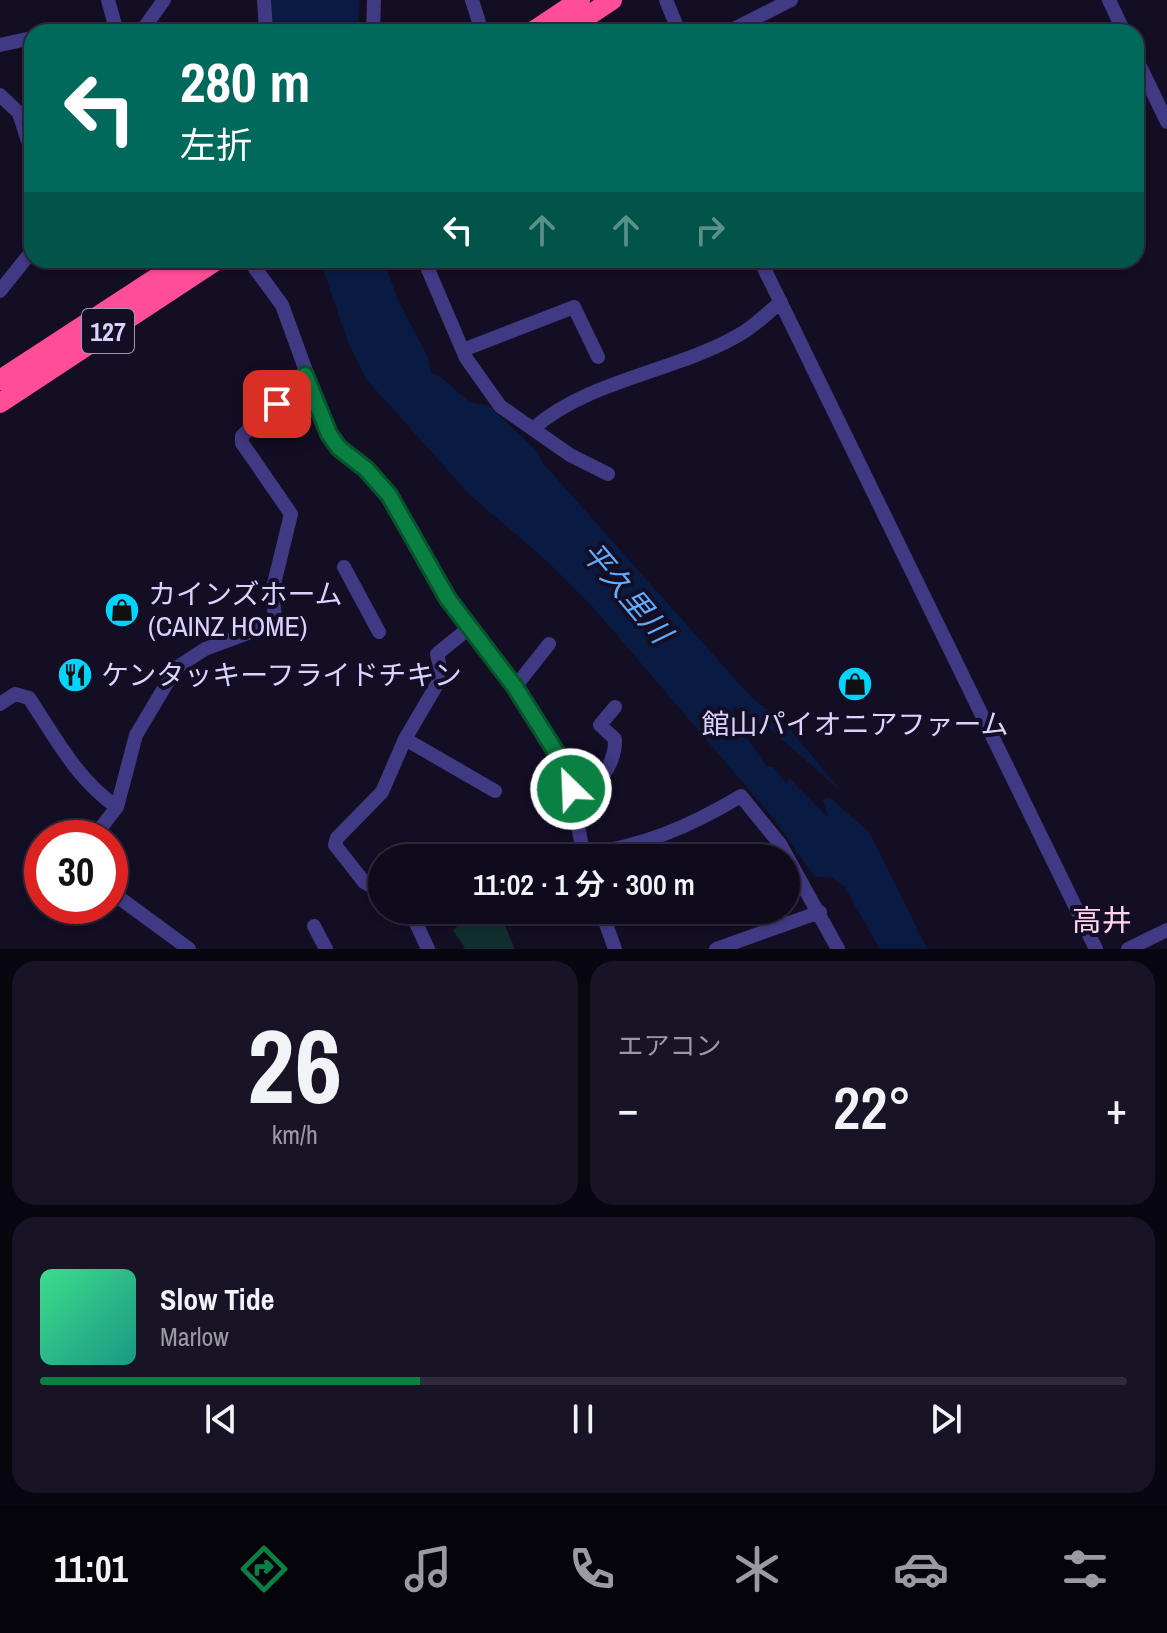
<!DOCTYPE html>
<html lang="ja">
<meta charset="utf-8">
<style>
:root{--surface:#0f0a1c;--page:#181325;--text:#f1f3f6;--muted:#9b9aa3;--line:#2f2b3b;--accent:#0b8043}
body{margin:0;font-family:"Archivo Narrow","Noto Sans JP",sans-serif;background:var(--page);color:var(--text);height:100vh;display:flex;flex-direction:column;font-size:30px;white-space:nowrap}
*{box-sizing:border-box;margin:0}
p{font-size:26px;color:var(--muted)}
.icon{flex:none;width:44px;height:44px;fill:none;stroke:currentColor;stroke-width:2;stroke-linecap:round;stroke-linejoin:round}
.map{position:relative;height:949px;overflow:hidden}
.details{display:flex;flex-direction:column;gap:12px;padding:12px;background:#08060f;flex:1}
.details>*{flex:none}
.banner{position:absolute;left:24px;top:24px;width:1120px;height:244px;border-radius:24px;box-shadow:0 2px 6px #0004,0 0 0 2px var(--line);background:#00695c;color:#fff;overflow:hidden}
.speed{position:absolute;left:24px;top:820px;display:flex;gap:16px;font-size:40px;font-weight:700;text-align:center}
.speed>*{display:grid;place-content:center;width:104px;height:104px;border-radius:50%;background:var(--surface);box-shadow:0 2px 6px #0004,0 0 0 2px var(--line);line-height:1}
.speed .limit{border:12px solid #d22;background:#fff;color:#111}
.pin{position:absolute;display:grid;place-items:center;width:68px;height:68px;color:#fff;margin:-34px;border-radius:16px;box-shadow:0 4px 12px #0006}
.me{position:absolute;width:88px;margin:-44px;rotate:336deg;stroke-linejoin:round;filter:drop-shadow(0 0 6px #0008)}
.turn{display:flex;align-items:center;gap:28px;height:168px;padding:0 24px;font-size:36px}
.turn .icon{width:104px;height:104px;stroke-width:2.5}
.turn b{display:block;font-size:56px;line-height:68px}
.lanes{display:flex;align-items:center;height:76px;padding:0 24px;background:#0003;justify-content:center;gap:40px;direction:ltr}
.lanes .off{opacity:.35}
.big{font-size:60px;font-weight:600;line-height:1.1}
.details .tile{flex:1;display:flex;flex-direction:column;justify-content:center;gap:12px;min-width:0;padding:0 28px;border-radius:24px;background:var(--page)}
.details .dial{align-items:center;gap:0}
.dial b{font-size:104px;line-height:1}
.song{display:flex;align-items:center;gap:24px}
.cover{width:96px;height:96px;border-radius:12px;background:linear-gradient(135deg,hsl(150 70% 55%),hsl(170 70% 35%))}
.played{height:8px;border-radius:4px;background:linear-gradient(90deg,var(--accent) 35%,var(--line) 35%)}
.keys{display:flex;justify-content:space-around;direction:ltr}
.heat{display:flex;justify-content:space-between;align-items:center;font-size:44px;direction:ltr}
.details .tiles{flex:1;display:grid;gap:12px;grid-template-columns:1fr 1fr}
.tile:last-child{grid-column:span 2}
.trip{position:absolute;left:368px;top:844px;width:432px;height:80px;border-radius:40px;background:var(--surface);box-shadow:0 2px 6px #0004,0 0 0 2px var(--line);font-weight:600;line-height:80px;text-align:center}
.menu{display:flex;height:128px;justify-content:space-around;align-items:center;background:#06040b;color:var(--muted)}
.menu .icon{width:56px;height:56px}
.menu .active{color:var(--accent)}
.menu b{font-size:36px;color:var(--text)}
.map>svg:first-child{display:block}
.green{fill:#112e2f}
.water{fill:#0a1b43}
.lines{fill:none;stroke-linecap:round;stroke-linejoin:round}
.minor{stroke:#403984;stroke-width:14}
.highway{stroke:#ff4d98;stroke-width:20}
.route-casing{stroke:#07532c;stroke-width:20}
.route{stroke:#0b8043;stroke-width:14}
.labels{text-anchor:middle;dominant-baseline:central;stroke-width:8;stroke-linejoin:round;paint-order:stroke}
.shield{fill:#140e25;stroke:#9f97be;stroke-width:2}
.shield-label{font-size:26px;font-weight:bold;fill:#dad2ff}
.poi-label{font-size:28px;fill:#dad2ff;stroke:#140e25;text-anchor:start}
.water-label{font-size:30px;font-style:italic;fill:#60acff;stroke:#140e25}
.neighbourhood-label{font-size:30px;fill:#ffd4ed;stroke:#140e25}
</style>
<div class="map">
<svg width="1167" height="949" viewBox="0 0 1167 949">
<rect width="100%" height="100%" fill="#140e25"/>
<!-- green -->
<path class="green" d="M454,910H498L515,949H463L465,947L453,931L460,923Z"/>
<!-- water -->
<path class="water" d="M269,0H359L358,32H271Z
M320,260H383L398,300L428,358L431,373L439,376L470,402L489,406L538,452L541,461L751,697L787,726L841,791L770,729L733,706L736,722L767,767H773L787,784L789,778L792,781L828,818L823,800L829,797L869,832L927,949H880L844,886L832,878L814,876L774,819L593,607L547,561L470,495L367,380L348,342Z"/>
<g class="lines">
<!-- minor -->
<path class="minor" d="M108,0L117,32
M264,0L266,32
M472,0L482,32
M666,0L679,32
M1109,0L1124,32
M141,32L164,0
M373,32L374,0
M728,32L791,0
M0,45L32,38
M1136,58L1167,122
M0,95L19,113L32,154
M249,260L282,305L329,434L389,495L448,599L515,687L568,771L584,858
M424,260L466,358L500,406L570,455L608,474
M760,260L1096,949
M0,291L32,251
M463,350L574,307L598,357
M534,428C586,381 676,371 737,336C753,328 767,313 781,302
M344,567L379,632
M515,687L549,644
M0,704L15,694L29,698C55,737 77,780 117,807
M405,739L495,791
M574,806C594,789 616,767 615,739L600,725L615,707
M93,838L117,807L136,735L176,668L205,649L259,629L275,617L272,592L291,514L242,443V436L305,375
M583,854C642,847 689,827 741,796L780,844L838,949
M382,883L369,885L364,882L335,845L337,838L382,792L405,739L442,676L437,654L469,628
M110,891L189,949
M410,910L428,949
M601,910L615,949
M314,926L326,949
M716,949L820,912
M1128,949L1167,930"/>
<!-- highway -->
<path class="highway" d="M532,32L580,0
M564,32L612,0
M0,380L184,260
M0,403L217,260"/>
</g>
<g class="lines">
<!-- route casing -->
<g class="route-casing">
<path id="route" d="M277,404L305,375L329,434L339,448L366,469L389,495L448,599L515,687L568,771L571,789"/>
</g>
<!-- route -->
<use href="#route" class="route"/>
</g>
<!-- icons -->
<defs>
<g id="shop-disc" transform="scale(1.8)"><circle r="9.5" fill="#00d5fd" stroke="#140e25"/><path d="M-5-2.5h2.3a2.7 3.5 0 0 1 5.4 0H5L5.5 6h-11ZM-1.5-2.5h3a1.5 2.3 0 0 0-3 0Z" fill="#111"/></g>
<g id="restaurant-disc" transform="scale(1.8)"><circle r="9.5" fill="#00d5fd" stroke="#140e25"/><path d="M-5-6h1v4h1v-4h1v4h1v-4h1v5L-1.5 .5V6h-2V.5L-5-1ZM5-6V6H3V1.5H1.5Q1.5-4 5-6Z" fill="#111"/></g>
</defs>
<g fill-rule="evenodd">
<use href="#shop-disc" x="122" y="610"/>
<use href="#restaurant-disc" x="75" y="675"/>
<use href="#shop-disc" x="855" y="684"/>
</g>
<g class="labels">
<!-- shield labels -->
<rect class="shield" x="82" y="309" width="52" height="44" rx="6"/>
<g class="shield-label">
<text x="108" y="331">127</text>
</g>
<!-- poi labels -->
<g class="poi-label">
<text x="148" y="594">カインズホーム<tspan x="148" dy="32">(CAINZ HOME)</tspan></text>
<text x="101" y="675">ケンタッキーフライドチキン</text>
<text x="855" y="724" text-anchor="middle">館山パイオニアファーム</text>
</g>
<!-- water labels -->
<g class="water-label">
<text transform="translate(627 592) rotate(50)">平久里川</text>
</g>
<!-- neighbourhood labels -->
<g class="neighbourhood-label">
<text x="1102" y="920">高井</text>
</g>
</g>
</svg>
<div class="speed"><div class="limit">30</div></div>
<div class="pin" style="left:277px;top:404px;background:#d93025"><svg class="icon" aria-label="arrive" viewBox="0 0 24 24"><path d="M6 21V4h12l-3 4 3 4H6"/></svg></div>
<svg class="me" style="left:571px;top:789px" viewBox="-20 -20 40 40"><circle r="17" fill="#0b8043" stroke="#fff" stroke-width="3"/><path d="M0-11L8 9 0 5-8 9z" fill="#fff"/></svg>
<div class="trip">11:02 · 1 分 · 300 m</div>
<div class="banner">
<div class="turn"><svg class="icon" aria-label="left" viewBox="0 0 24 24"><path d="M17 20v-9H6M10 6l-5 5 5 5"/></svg><div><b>280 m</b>左折</div></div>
<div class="lanes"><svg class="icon" aria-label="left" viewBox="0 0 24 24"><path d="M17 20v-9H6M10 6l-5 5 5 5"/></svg><svg class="icon off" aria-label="ahead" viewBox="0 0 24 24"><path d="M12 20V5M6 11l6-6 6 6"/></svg><svg class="icon off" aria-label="ahead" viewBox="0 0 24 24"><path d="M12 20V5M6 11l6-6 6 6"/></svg><svg class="icon off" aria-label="right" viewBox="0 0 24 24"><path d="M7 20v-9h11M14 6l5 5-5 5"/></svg></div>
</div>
</div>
<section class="details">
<div class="tiles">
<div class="tile dial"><b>26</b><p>km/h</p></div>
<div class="tile"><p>エアコン</p>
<div class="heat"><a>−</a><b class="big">22°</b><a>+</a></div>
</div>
<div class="tile">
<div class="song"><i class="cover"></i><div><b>Slow Tide</b><p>Marlow</p></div></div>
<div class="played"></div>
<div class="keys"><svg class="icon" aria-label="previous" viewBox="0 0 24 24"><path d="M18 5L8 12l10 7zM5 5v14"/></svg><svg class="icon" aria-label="pause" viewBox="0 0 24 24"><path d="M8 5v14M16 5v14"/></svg><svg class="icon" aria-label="next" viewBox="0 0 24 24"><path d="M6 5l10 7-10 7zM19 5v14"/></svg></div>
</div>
</div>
</section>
<nav class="menu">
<b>11:01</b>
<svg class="icon active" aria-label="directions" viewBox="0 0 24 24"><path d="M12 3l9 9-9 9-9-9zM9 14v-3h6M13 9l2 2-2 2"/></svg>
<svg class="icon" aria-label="music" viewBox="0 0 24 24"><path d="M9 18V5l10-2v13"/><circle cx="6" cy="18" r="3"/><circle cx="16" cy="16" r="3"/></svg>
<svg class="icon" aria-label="phone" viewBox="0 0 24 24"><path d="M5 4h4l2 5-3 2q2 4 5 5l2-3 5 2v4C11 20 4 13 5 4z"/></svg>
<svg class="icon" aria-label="climate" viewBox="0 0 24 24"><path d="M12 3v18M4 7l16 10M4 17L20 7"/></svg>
<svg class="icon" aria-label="car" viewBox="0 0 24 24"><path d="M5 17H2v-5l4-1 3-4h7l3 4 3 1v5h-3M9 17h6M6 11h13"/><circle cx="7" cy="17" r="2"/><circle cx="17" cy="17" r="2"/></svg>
<svg class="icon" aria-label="filters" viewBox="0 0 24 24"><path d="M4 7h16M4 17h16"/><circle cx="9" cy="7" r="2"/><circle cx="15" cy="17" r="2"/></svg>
</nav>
